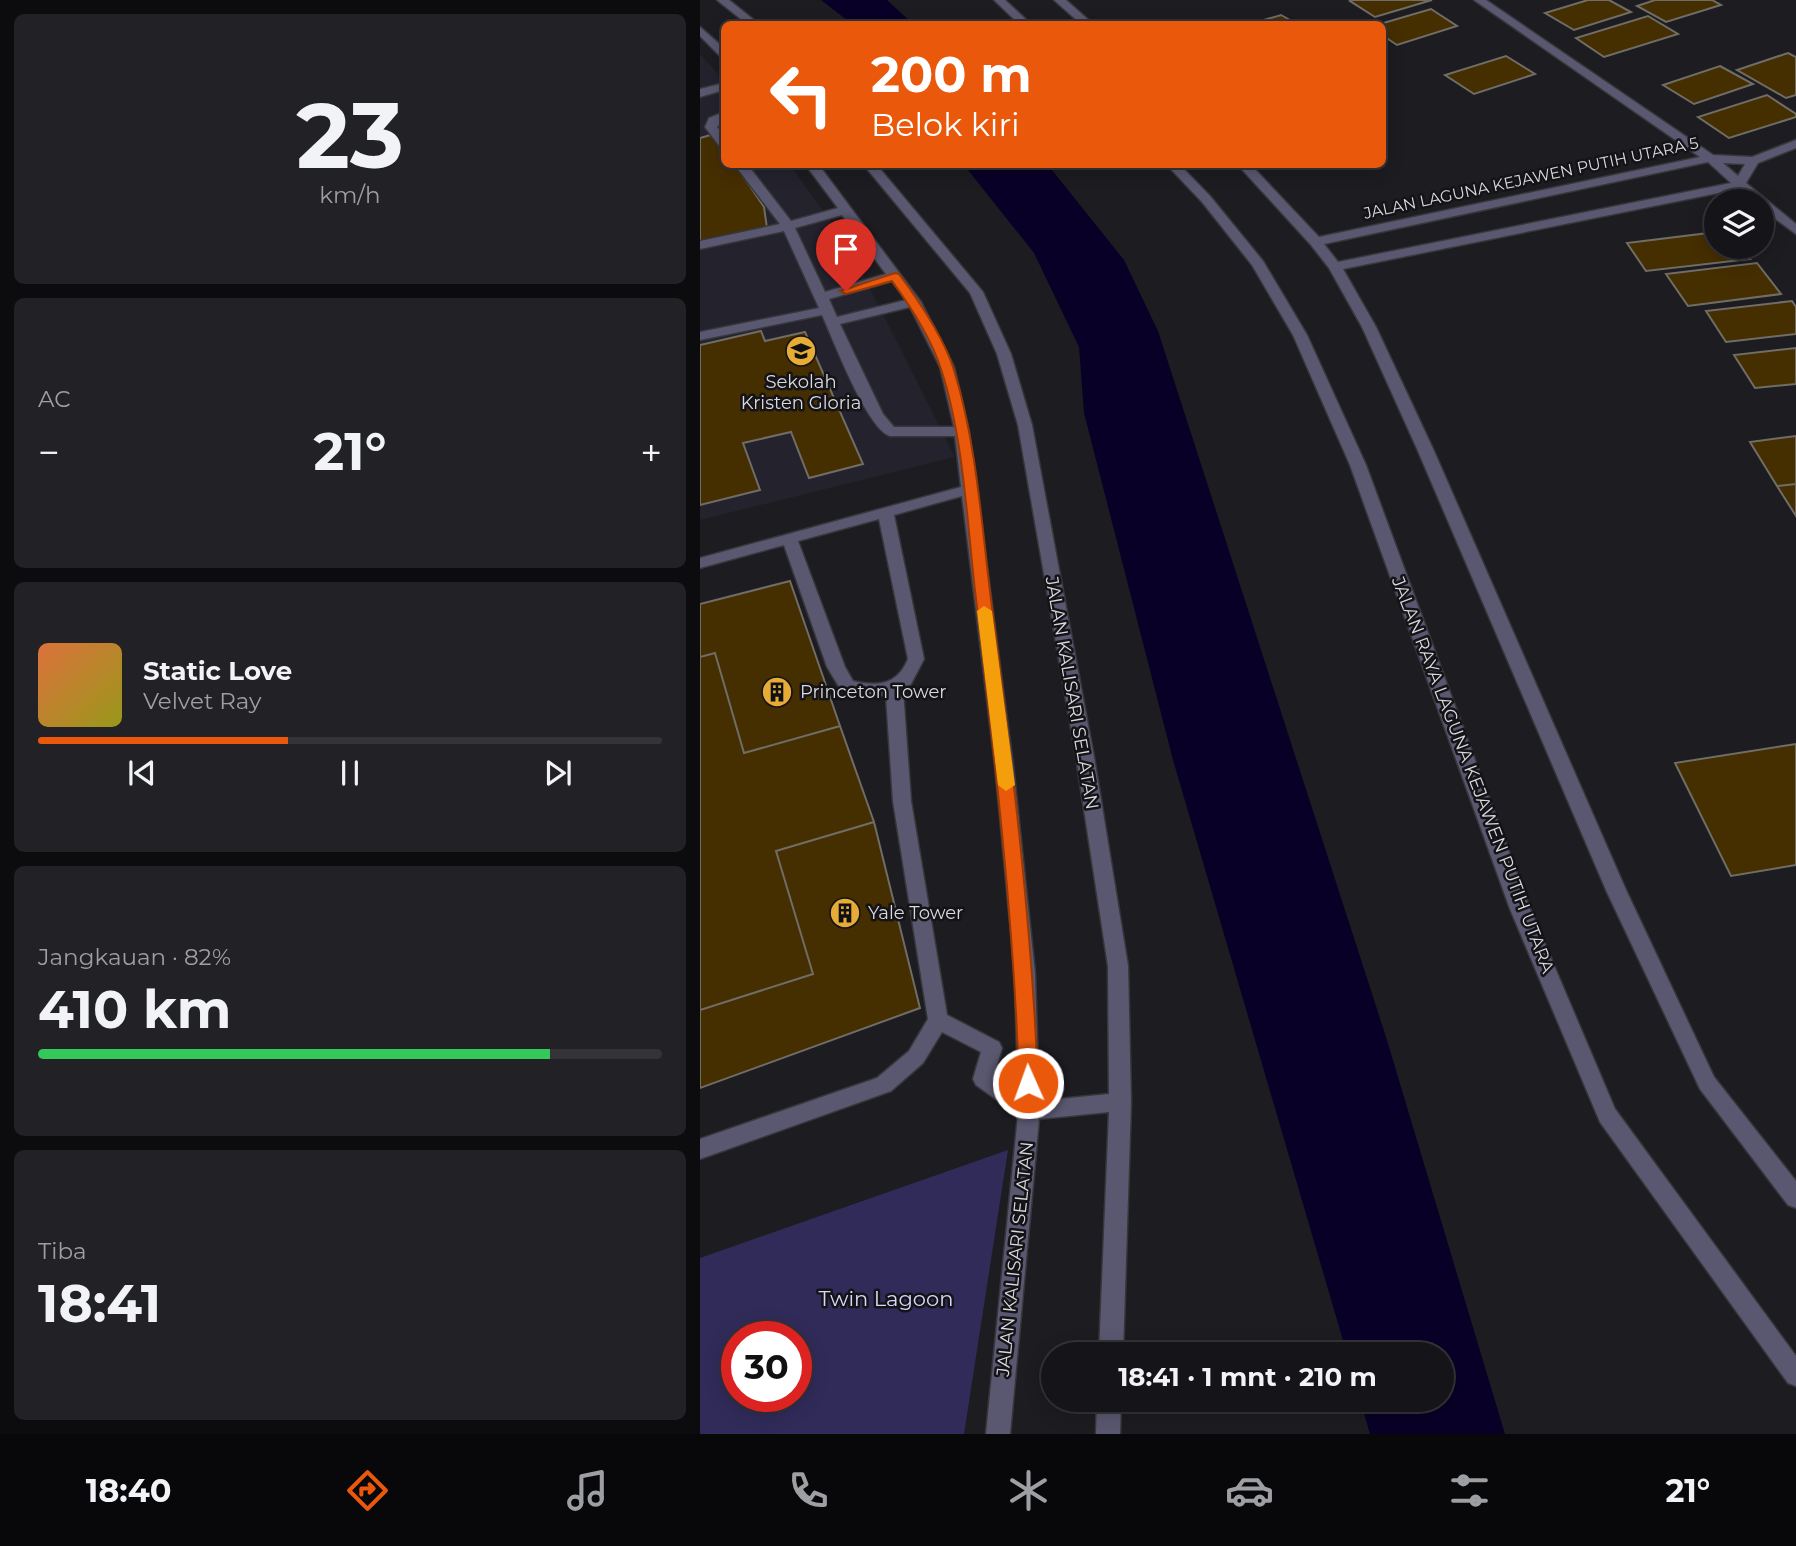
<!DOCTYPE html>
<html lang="id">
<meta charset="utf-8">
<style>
:root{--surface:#151519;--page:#222226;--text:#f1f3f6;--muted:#9d9fa2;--line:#343438;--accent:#ea580c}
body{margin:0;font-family:Montserrat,sans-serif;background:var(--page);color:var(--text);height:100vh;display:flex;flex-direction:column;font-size:26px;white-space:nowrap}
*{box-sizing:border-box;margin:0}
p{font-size:23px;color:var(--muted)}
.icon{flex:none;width:38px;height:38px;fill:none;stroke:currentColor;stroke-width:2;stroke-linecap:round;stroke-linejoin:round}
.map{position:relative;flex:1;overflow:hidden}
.side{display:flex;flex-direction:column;gap:14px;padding:14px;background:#0c0c0e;width:700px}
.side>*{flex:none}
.top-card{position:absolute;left:21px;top:21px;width:665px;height:147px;border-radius:10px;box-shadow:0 4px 18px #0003,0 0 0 2px var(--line);background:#ea580c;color:#fff;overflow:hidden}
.fabs{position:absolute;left:1004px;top:189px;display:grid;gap:14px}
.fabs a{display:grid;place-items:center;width:70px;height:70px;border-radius:50%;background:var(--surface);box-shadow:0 4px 18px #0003,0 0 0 2px var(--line);font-size:35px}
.speed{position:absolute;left:21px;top:1321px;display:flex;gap:14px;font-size:35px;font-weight:700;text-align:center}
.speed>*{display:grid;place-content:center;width:91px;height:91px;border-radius:50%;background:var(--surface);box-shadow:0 4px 18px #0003,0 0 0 2px var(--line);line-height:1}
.speed .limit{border:10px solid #d22;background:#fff;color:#111}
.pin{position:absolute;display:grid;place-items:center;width:60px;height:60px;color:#fff;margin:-72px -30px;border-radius:50% 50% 50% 0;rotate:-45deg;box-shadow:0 0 7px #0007}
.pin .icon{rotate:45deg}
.me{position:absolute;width:77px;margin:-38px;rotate:358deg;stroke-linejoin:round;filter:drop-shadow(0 0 5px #0008)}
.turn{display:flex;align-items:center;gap:24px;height:147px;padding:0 35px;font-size:32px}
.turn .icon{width:91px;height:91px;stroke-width:2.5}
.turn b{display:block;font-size:49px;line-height:60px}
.big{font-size:52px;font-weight:700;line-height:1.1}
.side .card{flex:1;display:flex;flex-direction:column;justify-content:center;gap:10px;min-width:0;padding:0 24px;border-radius:10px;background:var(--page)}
.side .dial{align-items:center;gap:0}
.dial b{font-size:91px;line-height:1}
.song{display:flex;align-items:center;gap:21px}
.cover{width:84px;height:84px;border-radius:10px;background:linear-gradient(135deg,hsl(20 70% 55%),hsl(60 70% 35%))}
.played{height:7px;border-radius:4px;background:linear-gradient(90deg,var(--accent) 40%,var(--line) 40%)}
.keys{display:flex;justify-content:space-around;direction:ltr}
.heat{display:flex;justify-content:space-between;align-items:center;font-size:38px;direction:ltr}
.charge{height:10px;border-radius:5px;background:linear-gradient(90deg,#34c759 82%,var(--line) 0)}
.trip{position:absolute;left:341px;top:1342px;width:413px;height:70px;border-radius:35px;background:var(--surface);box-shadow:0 4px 18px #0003,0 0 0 2px var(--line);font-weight:700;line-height:70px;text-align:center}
.dock{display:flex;height:112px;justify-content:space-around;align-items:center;background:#08080a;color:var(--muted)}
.dock .icon{width:49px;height:49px}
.dock .on{color:var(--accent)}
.dock b{font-size:32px;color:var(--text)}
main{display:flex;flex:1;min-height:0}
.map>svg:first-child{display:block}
.built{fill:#23222d}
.green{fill:#312b5a;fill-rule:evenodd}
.water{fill:#090027}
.building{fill:#452e00;stroke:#706d67;stroke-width:2}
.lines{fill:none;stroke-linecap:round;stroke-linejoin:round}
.minor-casing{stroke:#37373b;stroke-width:3}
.minor{fill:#595870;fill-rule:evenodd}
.route{fill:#ea580c;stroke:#983908;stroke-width:2}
.slow{fill:#f59e0b}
.labels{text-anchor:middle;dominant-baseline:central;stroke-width:5;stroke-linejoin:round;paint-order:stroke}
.far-street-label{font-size:16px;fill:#dadadd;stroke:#131318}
.poi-label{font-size:18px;fill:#dadadd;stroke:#131318;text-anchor:start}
.street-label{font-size:18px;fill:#dadadd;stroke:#131318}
.near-park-label{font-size:21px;fill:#d8d7f9;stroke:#131318}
</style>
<main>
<section class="side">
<div class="card dial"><b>23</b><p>km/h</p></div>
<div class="card"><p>AC</p>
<div class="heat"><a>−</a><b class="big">21°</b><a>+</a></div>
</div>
<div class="card">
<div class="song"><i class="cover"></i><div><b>Static Love</b><p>Velvet Ray</p></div></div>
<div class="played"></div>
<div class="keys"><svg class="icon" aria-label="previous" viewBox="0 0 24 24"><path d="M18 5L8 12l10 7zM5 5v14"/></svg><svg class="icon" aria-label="pause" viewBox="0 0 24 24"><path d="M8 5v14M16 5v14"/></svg><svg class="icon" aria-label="next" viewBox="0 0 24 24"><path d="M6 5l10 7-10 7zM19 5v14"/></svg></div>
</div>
<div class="card"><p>Jangkauan · 82%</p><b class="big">410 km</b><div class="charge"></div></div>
<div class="card"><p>Tiba</p><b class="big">18:41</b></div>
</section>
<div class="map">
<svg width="1096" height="1434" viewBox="0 0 1096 1434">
<rect width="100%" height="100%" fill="#1c1c21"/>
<!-- built -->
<path class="built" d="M0,54L24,80V164L90,165L148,245L255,457L0,520Z"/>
<!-- green -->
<path class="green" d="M308,1150L264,1434H0V1258ZM37,1337H96V1396H37Z"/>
<!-- water -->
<path class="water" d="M121,0H187L213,24H152Z
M264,165H348L424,260L458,331L686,1037L805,1434H670L660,1400H742V1354H647L473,760L384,413L379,347L334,253Z"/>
<!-- building -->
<path class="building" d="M652,0H732L675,17L650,1Z
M888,0H909L931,12L874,30L845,13Z
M955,0H1012L1021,5L966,22L937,6Z
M731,9L757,26L697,45L682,35L680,24Z
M581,15L597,24H550Z
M948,16L978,34L904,57L876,38Z
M1088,53L1096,57V95L1086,98L1037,70Z
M806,56L835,74L774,94L745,75Z
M1020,66L1053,84L994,104L963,85Z
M1067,95L1096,114V117L1029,138L998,117Z
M14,134L24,149V164H35L64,207L67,228L0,243V138Z
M1017,232V247H1041L1050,259L946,271L927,243Z
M1057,263L1081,294L988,306L966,274Z
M1092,301L1096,307V334L1026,342L1006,311Z
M61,331L65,341L105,332L163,464L109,478L91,432L43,443L60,490L0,505V345Z
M1096,348V384L1055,388L1034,355Z
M1096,436V484L1077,486L1050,442Z
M1096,484V516L1077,486Z
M90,581L140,726L44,753L15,653L0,657V604Z
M15,653L44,753L140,726L174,822L76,851L113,974L0,1010V657Z
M1096,744V865L1031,876L975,763Z
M174,822L220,1008L0,1088V1010L113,974L76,851Z"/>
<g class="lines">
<!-- minor casing -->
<g class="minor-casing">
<path id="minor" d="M17,0H29L59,24H47Z
M294,0H305L331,24H319Z
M354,0H366L393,24H381Z
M774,0H786L1013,155L1052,157L1096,140V148L1058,163L1046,183L1096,224V234L1062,209V201H1053L1038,189L643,269L676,327L734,451L926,890L1014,1077L1096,1181V1208L1088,1205L1000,1089L906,890L718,451L662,327L629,268L611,245L537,164H550L619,237L1000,157ZM1008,162L1031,183L638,262L624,244ZM1023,163L1045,164L1038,176Z
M0,27L24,48V57L20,56L0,36Z
M24,83V90L0,97V89Z
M24,112V120L17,127L24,136V148L20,147L5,127L9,118Z
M34,164H47L91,221L138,208L105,164H118L221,302L254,367L269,432L313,765L335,973L339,1101L409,1094L408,966L376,757L318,425L297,354L270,293L163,164H176L283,292L311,354L332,425L394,757L428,966L431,1102L423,1354H399L409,1112L339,1119L310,1434H286L318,1115L276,1085L273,1079L281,1052L242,1032L223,1063L191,1091L0,1159V1139L177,1078L209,1051L228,1019L193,801L186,696H169L141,690L127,667L84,545L0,568V558L261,487L255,436H190C167,429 133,339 122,315L0,340V332L119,308L84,231L0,249V241L80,224ZM142,215L186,274L125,292L95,228ZM192,281L206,300L137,317L129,299ZM210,307L240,367L254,427H194L183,414L140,324ZM262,496L295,765L315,973L318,1092L294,1075L302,1048L299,1042L247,1015L211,801L203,690L211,684L224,659L194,515ZM179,519L208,659C197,685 178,687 153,681L145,667L98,541Z
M466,164H479L510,196L563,261L607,335L666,465L830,909L915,1109L1096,1356V1386L1088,1383L900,1122L810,909L650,465L593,335L552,265L502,202Z
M397,1400H421L420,1434H396Z"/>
</g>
<!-- minor -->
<use href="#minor" class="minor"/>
</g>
<!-- route -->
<path class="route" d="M195,273L199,274C219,301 244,338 254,370C278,448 282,534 293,615C313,771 332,926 338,1083L335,1089L328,1092L322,1089L319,1083C314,921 295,760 276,599C267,525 264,439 241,369C231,338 211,307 192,281L146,294L140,291Z"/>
<!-- slow -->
<path class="slow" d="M284,606L292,611L315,785L306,791L298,785L277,611Z"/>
<!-- icons -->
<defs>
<g id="school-disc" transform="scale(1.575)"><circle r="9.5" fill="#e7ac36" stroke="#131318"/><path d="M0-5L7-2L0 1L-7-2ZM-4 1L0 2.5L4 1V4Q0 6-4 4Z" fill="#111"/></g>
<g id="building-disc" transform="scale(1.575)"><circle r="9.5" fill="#e7ac36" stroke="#131318"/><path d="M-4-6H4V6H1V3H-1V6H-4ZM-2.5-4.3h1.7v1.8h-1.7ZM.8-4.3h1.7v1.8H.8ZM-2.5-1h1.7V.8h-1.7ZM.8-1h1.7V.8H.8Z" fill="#111"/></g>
</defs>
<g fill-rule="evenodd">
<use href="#school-disc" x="101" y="351"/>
<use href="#building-disc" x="77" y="692"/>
<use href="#building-disc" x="145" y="913"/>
</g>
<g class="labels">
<!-- far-street labels -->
<g class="far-street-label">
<text transform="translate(831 178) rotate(-12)">JALAN LAGUNA KEJAWEN PUTIH UTARA 5</text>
</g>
<!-- poi labels -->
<g class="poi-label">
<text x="101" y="382" text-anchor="middle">Sekolah<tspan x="101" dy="21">Kristen Gloria</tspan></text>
<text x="100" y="692">Princeton Tower</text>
<text x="168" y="913">Yale Tower</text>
</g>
<!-- street labels -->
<g class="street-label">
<text transform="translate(372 693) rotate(80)">JALAN KALISARI SELATAN</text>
<text transform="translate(773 775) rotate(69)">JALAN RAYA LAGUNA KEJAWEN PUTIH UTARA</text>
<text transform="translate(315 1259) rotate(-84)">JALAN KALISARI SELATAN</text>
</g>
<!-- near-park labels -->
<g class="near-park-label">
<text x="186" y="1298">Twin Lagoon</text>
</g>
</g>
</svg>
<div class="fabs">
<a><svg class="icon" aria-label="layers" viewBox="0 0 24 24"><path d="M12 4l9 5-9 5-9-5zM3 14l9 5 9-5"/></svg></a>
</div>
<div class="speed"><div class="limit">30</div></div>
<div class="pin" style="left:146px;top:291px;background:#d93025"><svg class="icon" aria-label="arrive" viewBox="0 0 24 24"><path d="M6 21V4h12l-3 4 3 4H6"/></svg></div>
<svg class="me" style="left:328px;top:1083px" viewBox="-20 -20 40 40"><circle r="17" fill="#ea580c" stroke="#fff" stroke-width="3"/><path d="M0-11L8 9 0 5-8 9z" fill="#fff"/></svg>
<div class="trip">18:41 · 1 mnt · 210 m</div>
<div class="top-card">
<div class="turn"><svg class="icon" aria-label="left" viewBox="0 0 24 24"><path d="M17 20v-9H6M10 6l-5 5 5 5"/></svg><div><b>200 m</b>Belok kiri</div></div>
</div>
</div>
</main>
<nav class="dock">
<b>18:40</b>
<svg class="icon on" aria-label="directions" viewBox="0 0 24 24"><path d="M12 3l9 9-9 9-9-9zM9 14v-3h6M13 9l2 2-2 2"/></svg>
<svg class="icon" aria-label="music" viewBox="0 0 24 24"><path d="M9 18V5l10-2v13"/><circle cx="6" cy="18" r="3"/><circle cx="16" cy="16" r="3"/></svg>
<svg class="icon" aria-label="phone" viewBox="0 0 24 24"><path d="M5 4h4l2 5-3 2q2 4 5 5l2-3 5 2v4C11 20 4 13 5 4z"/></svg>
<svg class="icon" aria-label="climate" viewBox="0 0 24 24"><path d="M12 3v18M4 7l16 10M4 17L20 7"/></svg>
<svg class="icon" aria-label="car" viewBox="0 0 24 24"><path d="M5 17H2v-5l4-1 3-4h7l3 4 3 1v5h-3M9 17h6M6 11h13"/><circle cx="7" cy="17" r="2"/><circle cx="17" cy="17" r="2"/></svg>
<svg class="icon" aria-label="filters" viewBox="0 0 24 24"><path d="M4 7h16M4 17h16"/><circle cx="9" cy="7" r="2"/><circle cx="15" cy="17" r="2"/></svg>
<b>21°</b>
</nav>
